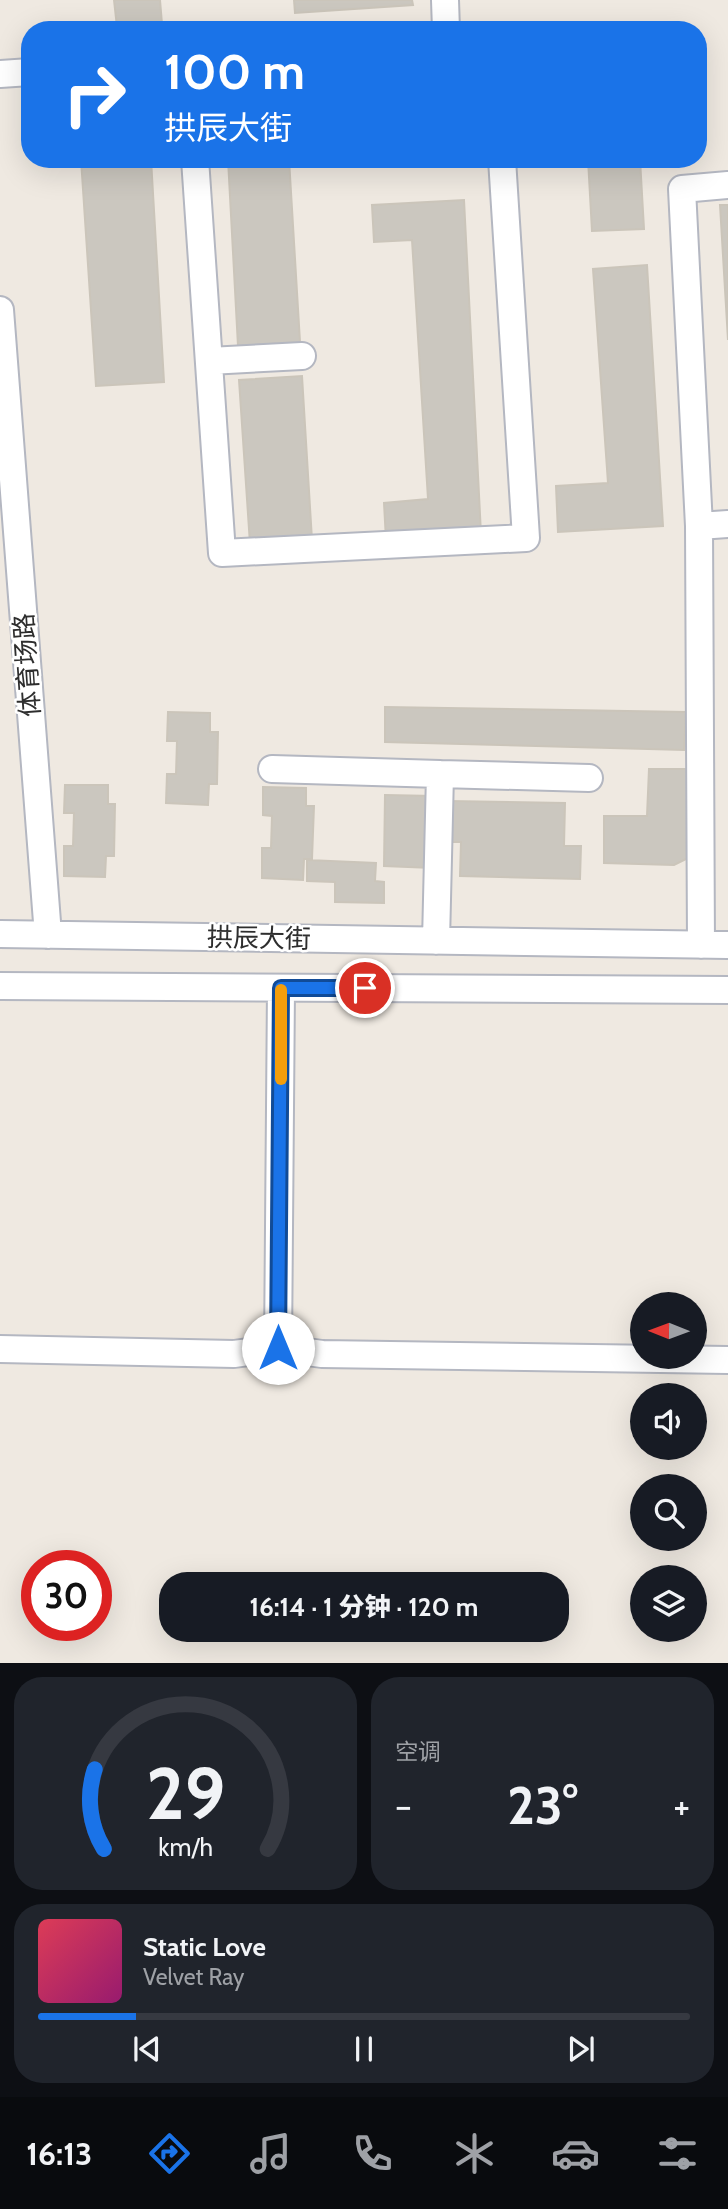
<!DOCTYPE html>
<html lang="zh">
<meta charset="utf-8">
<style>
:root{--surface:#171b24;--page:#20242c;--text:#f1f3f6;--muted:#9ea1a6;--line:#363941;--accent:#1a73e8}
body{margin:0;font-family:Cabin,"Noto Sans SC",sans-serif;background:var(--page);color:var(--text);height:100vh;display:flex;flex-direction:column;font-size:26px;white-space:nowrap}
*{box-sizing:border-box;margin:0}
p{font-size:23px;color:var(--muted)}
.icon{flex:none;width:38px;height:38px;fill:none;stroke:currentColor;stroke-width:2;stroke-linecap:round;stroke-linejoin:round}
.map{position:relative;height:1663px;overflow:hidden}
.panel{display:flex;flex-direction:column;gap:14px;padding:14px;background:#0d0f14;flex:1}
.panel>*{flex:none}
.top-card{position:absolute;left:21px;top:21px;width:686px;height:147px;border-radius:28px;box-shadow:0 7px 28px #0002;background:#1a73e8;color:#fff;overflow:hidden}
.needle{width:46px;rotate:271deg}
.fabs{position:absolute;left:630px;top:1292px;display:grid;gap:14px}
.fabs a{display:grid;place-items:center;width:77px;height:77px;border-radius:50%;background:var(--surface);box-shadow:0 7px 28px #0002;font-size:35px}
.speed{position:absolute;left:21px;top:1550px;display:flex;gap:14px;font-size:35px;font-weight:700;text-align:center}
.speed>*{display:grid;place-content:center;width:91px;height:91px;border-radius:50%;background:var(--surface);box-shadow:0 7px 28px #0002;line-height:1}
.speed .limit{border:10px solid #d22;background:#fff;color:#111}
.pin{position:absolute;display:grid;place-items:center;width:60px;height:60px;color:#fff;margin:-30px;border:4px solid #fff;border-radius:50%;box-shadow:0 2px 7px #0007}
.me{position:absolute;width:77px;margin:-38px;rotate:0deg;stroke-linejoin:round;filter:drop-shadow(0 0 5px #0008)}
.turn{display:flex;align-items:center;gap:24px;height:147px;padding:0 28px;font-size:32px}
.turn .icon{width:91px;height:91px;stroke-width:2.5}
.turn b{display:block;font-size:49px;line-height:60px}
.big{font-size:52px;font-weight:800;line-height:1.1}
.panel .widget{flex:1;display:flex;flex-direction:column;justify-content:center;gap:10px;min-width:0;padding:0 24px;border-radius:28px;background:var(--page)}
.panel .dial{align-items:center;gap:0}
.dial svg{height:182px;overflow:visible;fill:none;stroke:var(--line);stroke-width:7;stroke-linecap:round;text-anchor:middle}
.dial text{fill:var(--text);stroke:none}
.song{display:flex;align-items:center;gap:21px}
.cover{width:84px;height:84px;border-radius:10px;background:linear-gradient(135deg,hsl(350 70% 55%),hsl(320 70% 35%))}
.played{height:7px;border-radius:4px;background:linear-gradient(90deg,var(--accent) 15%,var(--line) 15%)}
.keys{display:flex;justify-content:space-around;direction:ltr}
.heat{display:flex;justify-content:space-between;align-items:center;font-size:38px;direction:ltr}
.panel .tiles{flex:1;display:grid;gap:14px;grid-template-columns:1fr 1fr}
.widget:last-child{grid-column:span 2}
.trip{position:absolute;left:159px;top:1572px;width:410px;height:70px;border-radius:28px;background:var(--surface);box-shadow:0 7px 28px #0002;font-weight:800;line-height:70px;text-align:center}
.dock{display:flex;height:112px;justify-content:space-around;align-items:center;background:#090b0e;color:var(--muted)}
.dock .icon{width:49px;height:49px}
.dock .active{color:var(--accent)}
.dock b{font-size:32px;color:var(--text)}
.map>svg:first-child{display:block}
.building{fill:#cbc7bf;stroke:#cbc5ba;stroke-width:2}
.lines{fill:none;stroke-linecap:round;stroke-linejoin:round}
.minor-casing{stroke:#b4b7c1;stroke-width:30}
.minor{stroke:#fff;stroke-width:26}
.route-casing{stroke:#114b97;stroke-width:18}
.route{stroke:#1a73e8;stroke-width:12}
.slow{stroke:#f59e0b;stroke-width:12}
.labels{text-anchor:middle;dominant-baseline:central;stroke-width:5;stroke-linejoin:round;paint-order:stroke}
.street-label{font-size:26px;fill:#2e2e2e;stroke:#fff}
</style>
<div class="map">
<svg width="728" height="1663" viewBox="0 0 728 1663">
<rect width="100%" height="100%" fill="#efe9e1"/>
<!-- building -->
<path class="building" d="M114,0H160L162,24L117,27Z
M294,0H412L413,5L295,13Z
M81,159H151L164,382L96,386Z
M228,159H289L300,342L238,346Z
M588,159H640L644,229L592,231Z
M464,200L481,534L386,540L384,503L428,499L412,240L374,242L372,205Z
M720,205H728V340Z
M647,265L663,526L558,532L556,486L608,483L593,269Z
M302,376L312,540L250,544L239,380Z
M385,707L686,712L684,750L385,742Z
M168,712L210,713V732H218L217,784H209L208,805L166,803L167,774H176L177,741H167Z
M649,769H694L692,856L674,865L604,863V816H647Z
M65,785H108V804H115L114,856H106L105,877L64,876V846H73L74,813H64Z
M263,787L306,788V806H314L312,859H304L303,880L262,878V848H271L272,816L263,815Z
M385,795L434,796L432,868L384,866Z
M447,801L565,803L564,846H581L580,879L460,876L461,842H446Z
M307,860L376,863L375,881L384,882V903L335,902V882L307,881Z"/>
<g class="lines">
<!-- minor casing -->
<g class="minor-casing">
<path id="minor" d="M445,0L446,30
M0,74L30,72
M195,159L222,553L526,538L502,159
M0,310L48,935
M209,361L302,356
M699,526L728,524
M272,769L440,774L436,941
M440,774L589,778
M0,934L728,945
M701,945L699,526L682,189L728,185
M0,986L728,990
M278,1348L281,988
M0,1349L234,1354L278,1348L322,1354L728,1360"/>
</g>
<!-- minor -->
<use href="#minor" class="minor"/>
</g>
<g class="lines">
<!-- route casing -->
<g class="route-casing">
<path id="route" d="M278,1348L281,988H365"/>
</g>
<!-- route -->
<use href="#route" class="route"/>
<!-- slow -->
<path class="slow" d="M281,1079V990"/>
</g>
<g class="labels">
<!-- street labels -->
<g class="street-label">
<text transform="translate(27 665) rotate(-94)">体育场路</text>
<text transform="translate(259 938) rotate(1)">拱辰大街</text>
</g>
</g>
</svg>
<div class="fabs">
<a><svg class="needle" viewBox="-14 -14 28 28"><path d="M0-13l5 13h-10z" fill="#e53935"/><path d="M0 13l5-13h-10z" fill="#9ea1a6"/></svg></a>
<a><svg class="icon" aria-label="sound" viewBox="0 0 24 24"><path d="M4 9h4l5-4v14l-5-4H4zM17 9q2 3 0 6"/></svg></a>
<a><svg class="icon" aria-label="search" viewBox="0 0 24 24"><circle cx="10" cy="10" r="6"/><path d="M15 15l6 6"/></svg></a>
<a><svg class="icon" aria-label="layers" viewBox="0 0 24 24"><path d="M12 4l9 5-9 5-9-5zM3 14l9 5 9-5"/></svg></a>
</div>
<div class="speed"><div class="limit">30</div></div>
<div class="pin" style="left:365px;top:988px;background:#d93025"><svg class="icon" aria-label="arrive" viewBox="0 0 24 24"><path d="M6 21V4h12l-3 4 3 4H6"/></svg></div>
<svg class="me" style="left:278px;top:1348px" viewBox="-20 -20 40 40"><circle r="19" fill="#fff"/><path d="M0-13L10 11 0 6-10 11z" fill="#1a73e8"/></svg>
<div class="trip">16:14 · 1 分钟 · 120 m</div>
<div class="top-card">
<div class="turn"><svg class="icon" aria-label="right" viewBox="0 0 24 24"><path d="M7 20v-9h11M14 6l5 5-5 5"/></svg><div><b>100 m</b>拱辰大街</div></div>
</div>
</div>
<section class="panel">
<div class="tiles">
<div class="widget dial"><svg viewBox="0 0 100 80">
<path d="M14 69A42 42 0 1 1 86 69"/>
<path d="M14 69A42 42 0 0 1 10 34" stroke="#1a73e8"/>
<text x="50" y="56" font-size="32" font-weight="700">29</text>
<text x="50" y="72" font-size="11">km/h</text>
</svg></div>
<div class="widget"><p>空调</p>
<div class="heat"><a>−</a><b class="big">23°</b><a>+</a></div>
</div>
<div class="widget">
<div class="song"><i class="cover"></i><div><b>Static Love</b><p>Velvet Ray</p></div></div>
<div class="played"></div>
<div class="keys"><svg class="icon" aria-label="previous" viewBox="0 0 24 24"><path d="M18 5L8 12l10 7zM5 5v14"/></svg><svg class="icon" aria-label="pause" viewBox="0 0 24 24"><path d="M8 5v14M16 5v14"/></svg><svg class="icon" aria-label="next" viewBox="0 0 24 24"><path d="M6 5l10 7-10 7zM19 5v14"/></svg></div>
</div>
</div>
</section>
<nav class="dock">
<b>16:13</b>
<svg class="icon active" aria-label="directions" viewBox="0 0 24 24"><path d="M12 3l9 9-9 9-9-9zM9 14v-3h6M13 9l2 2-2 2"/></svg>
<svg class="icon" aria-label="music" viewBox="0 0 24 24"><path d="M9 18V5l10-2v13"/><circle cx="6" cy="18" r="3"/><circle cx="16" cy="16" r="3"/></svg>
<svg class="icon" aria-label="phone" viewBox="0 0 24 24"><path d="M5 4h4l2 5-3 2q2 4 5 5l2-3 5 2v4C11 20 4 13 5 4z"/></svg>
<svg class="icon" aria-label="climate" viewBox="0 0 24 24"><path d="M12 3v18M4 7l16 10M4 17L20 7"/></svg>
<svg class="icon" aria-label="car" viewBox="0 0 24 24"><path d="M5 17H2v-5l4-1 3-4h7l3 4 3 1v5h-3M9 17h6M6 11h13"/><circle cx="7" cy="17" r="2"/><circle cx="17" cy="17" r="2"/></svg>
<svg class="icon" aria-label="filters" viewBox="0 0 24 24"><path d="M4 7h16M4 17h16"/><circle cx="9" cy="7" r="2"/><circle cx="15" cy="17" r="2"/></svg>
</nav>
